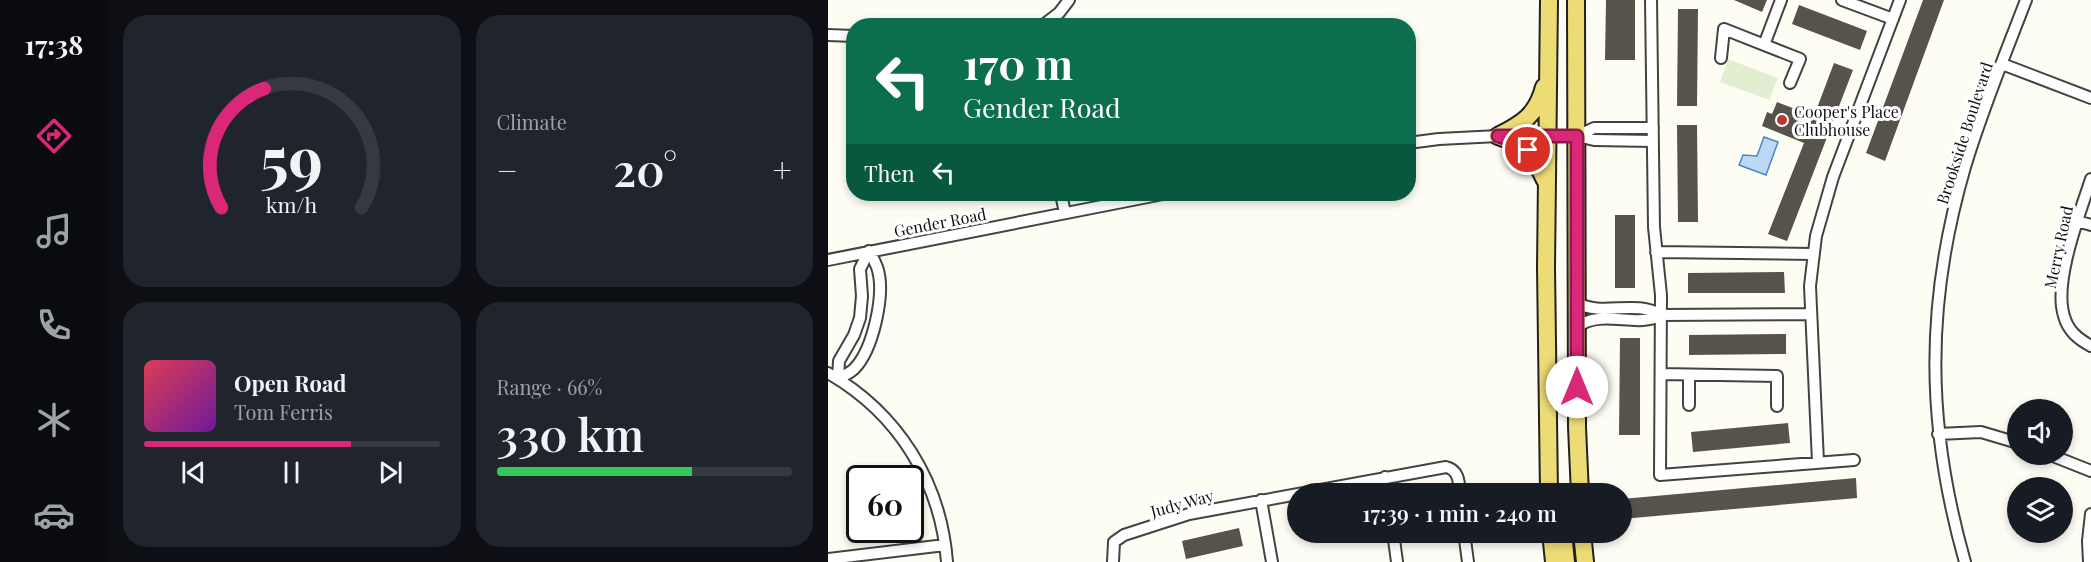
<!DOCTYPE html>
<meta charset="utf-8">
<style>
:root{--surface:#171b24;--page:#20242c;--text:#f1f3f6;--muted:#9ea1a6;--line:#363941;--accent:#db2777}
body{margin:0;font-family:"Playfair Display",serif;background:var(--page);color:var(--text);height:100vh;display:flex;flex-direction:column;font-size:22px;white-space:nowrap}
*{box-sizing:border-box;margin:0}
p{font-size:20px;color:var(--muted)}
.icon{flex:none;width:33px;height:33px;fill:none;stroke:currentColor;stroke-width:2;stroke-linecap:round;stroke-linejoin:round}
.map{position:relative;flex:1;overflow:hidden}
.panel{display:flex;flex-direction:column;gap:15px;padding:15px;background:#0d0f14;width:720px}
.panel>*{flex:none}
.banner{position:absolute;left:18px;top:18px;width:570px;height:183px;border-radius:24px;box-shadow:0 3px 9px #0003;background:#0b6e4f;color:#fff;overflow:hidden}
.fabs{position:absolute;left:1179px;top:399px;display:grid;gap:12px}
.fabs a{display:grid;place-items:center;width:66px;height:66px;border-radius:50%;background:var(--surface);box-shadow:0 3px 9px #0003;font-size:30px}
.speed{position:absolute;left:18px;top:465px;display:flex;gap:12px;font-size:30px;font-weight:700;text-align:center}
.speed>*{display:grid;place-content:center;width:78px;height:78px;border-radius:50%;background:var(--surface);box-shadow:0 3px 9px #0003;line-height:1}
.speed .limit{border:3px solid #111;border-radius:9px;background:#fff;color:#111}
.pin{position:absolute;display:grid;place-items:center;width:51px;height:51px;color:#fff;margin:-26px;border:3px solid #fff;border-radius:50%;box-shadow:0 2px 6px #0007}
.me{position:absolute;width:66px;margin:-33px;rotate:0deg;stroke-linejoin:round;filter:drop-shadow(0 0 4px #0008)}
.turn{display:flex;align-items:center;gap:21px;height:126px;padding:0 18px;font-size:27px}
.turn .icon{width:78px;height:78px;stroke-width:2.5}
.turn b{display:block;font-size:42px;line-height:51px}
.then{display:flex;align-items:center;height:57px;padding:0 18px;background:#0003;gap:12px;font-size:22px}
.big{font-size:45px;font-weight:600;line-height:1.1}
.panel .widget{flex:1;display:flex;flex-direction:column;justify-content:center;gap:9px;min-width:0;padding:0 21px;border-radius:24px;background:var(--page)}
.panel .dial{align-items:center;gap:0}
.dial svg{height:156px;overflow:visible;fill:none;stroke:var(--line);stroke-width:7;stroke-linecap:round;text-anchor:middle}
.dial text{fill:var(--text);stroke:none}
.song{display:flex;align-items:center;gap:18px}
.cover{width:72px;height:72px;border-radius:9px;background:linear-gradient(135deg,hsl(350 70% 55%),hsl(280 70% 35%))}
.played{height:6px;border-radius:3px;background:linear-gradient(90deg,var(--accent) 70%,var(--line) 70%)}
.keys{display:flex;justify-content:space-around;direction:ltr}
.heat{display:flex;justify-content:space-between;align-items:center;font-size:33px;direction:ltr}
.charge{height:9px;border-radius:4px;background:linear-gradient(90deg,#34c759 66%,var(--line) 0)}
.panel .tiles{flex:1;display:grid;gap:15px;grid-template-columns:repeat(2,1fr)}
.trip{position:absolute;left:459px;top:483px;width:345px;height:60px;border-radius:30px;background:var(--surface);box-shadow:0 3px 9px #0003;font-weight:600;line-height:60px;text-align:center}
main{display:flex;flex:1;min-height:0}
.dock{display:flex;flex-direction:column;width:108px;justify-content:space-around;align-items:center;background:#090b0e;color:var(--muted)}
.dock .icon{width:42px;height:42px}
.dock .current{color:var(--accent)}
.dock b{font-size:27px;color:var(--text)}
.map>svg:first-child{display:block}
.pitch{fill:#e1efd0}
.water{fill:#bcd8f2;stroke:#4986c3;stroke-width:1.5}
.building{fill:#58524d}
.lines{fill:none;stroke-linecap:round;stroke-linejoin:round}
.minor-casing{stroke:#434343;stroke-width:14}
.primary-casing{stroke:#212121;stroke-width:20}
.minor{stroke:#fff;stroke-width:10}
.primary{stroke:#eddc75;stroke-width:16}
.route-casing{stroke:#8e194d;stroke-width:15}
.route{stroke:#db2777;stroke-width:10}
.poi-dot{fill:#b53a33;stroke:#fff;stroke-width:2}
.labels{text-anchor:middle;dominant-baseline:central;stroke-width:6;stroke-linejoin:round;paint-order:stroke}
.poi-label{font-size:16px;fill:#101010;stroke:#fff;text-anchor:start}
.street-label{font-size:16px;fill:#101010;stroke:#fff}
</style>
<main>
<nav class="dock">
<b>17:38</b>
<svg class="icon current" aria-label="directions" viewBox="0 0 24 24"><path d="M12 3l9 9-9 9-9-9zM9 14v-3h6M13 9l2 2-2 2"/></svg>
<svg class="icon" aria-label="music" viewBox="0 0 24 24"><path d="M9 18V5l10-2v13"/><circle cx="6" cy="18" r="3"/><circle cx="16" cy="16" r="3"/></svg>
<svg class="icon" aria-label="phone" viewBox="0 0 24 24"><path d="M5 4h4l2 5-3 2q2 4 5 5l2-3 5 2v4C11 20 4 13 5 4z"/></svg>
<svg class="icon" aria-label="climate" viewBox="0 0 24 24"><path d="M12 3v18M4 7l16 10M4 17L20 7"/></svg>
<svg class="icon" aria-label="car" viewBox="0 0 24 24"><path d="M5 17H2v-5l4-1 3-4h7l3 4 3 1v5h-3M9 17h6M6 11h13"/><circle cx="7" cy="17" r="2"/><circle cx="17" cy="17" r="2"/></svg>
</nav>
<section class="panel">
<div class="tiles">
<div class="widget dial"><svg viewBox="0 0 100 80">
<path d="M14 69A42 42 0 1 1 86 69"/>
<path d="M14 69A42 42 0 0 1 36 8" stroke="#db2777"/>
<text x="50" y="56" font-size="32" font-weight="700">59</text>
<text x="50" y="72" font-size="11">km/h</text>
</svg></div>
<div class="widget"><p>Climate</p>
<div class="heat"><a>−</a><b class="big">20°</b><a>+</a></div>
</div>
<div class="widget">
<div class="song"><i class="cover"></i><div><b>Open Road</b><p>Tom Ferris</p></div></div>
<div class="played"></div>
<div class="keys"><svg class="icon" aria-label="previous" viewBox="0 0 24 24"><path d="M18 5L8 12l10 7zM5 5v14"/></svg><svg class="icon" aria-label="pause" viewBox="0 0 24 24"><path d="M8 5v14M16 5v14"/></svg><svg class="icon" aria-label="next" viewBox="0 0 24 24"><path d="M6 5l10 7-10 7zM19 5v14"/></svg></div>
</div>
<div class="widget"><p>Range · 66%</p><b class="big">330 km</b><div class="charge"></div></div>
</div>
</section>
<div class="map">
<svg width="1263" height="562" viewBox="0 0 1263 562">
<rect width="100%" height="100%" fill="#fefdf4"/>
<!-- pitch -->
<path class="pitch" d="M900,59L950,78L941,100L892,82Z"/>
<!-- water -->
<path class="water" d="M936,137L950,142L938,175L911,165L915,155L929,156Z"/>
<!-- building -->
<path class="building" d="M778,0H807V60H777Z
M906,0H939L934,12Z
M1095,0H1116L1057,161L1038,153Z
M971,5L1039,31L1032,50L964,24Z
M850,9H870L869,106H849Z
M1006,63L1025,70L959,241L940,234L976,143L934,126L939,112L944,114L949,102L986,116Z
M849,125H869L870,222H850Z
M787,215H807V288H787Z
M956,272L957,293H860V273Z
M958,334V354L861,355V335Z
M792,338H812V435H791Z
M960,423L962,443L865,452L863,432Z
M1028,478L1029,498L794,519V499Z
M411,528L415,546L358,559L354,541Z"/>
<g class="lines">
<!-- minor casing -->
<g class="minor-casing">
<path id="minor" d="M823,0L826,227L833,295L832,475L1026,460
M1014,0L1065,19
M214,26L231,13L241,0
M0,35L26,36
M936,45L953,0
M893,58L896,29L972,59L962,83
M1174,64L1263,98
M749,136L766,128H825
M580,143L611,139L670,136H749L766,140L825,141
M1263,179C1252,213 1225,282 1236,316C1240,331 1250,339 1263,346
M233,194L237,213
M1249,221L1263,225
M828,252L985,254
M0,260L335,194
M749,303C775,317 807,299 833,315
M749,327C774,308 809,329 833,315L982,314
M0,373C70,413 113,482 119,562
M833,374L949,376V406
M10,379C15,376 22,373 26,369C45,350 58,293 49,267C47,262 44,256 41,251
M10,379L11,361L26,335L32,318L34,296L32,269L41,251
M861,405V375
M1110,434L1153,432L1190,443
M1220,454L1263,471
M990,462L982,286L988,236L1005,177L1072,0
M557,477L560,494
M433,500L444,562
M565,532L569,562
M636,532L640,562
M0,559L117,545
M285,562L286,542L296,535L361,514L618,467C631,470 631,482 632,494
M1137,562C1098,425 1097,304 1137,167C1154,110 1177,55 1198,0
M1261,562L1260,541L1263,514"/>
</g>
<!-- primary casing -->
<g class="primary-casing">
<path id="primary" d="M721,0L718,267L721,494
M748,0L749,427L752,494
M670,136C694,124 709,115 716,87
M670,136C697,145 705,154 717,180
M723,532L726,562
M735,532L738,562
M754,532L757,562"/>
</g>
<!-- minor -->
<use href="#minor" class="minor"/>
<!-- primary -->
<use href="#primary" class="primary"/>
</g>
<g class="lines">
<!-- route casing -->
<g class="route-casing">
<path id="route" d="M700,150L685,141L670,136H749V387"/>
</g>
<!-- route -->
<use href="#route" class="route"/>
</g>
<!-- markers -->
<circle class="poi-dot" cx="954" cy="120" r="6"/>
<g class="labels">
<!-- poi labels -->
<g class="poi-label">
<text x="966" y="111">Cooper's Place<tspan x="966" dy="18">Clubhouse</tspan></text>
</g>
<!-- street labels -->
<g class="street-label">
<text transform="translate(1136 133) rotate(-72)">Brookside Boulevard</text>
<text transform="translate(112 222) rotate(-11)">Gender Road</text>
<text transform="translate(1230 247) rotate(-78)">Merry Road</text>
<text transform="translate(354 503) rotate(-15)">Judy Way</text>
</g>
</g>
</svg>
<div class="fabs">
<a><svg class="icon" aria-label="sound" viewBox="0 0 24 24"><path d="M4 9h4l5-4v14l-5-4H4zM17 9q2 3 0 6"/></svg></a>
<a><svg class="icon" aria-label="layers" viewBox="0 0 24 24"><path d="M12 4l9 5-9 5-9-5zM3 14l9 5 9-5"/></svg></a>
</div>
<div class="speed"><div class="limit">60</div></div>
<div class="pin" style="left:700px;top:150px;background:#d93025"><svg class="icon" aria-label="arrive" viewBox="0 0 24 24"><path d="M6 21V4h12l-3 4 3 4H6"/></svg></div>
<svg class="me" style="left:749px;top:387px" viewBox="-20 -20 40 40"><circle r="19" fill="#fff"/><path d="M0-13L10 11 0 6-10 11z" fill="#db2777"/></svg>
<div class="trip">17:39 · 1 min · 240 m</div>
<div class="banner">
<div class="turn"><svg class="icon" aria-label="left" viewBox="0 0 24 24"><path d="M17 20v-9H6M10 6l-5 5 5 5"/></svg><div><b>170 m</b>Gender Road</div></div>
<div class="then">Then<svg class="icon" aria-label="left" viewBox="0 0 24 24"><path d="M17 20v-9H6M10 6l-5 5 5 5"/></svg></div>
</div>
</div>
</main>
